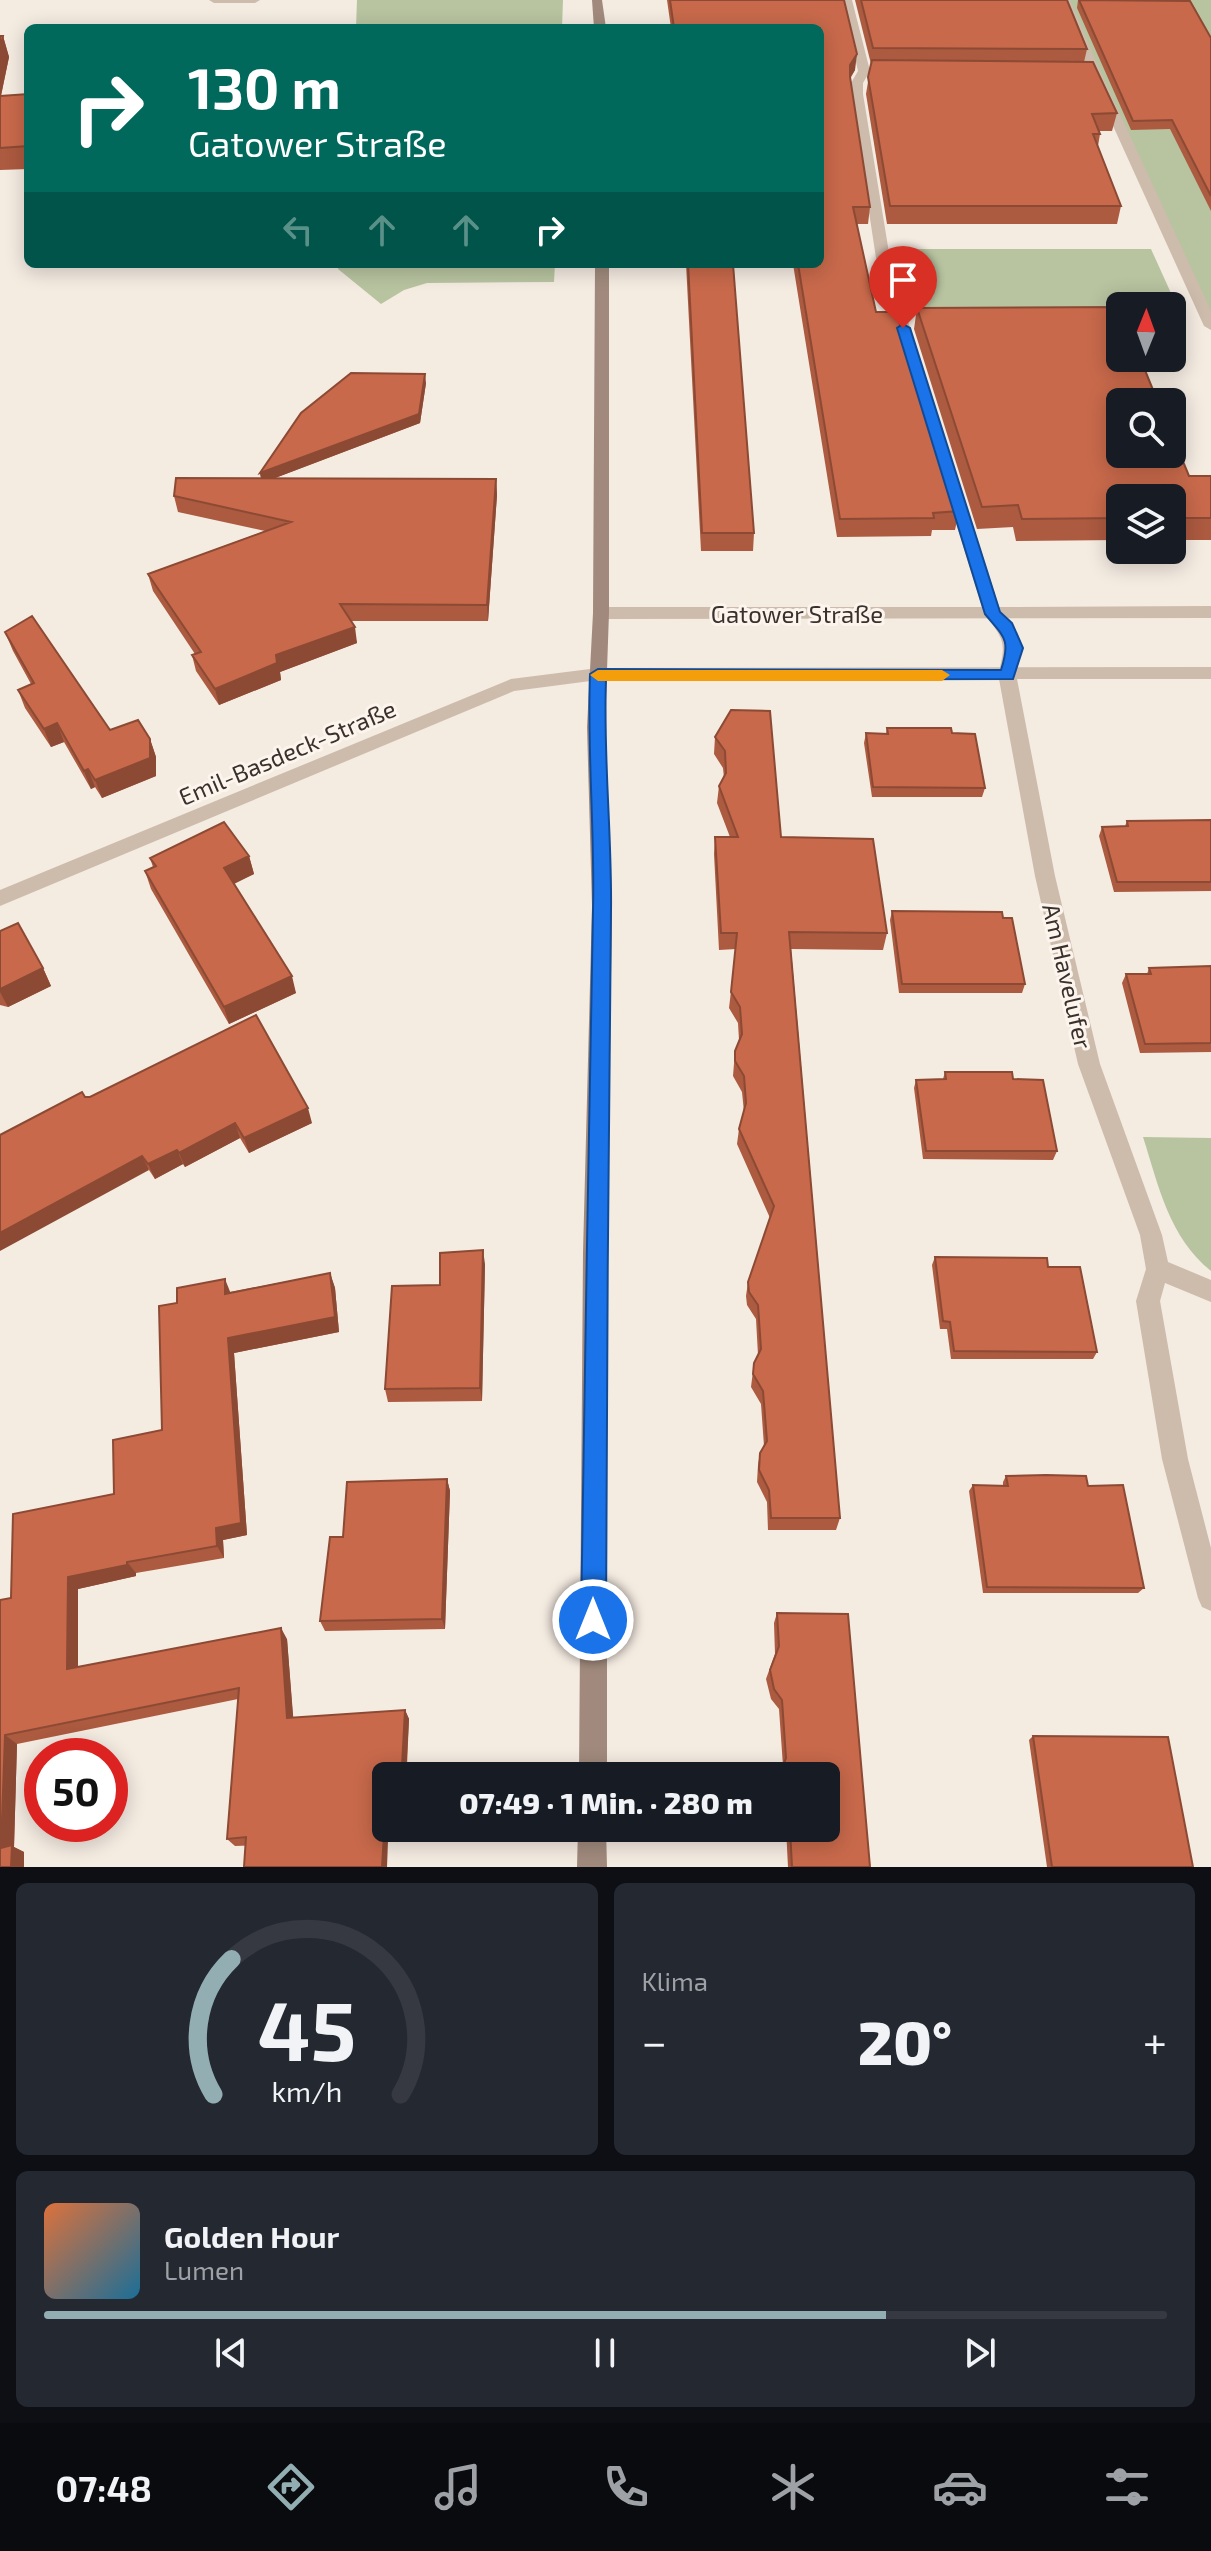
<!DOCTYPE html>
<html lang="de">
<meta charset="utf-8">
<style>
:root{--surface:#171b24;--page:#242831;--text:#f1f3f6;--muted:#9ea1a6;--line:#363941;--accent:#92aeb2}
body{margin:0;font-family:"Exo 2",sans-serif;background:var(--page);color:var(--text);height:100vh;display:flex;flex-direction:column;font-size:30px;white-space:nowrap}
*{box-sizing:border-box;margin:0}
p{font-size:26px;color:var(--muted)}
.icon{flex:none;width:44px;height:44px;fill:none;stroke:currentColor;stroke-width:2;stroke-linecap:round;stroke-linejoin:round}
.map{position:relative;height:1867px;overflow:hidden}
.sheet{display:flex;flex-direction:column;gap:16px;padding:16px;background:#0d0f14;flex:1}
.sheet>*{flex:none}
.hud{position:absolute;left:24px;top:24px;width:800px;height:244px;border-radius:12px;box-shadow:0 4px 20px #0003;background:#00695c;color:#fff;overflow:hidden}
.needle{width:52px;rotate:1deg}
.tools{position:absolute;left:1106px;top:292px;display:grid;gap:16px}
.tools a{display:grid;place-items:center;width:80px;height:80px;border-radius:12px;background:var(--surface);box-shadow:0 4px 20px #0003;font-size:40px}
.speed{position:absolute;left:24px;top:1738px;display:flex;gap:16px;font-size:40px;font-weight:700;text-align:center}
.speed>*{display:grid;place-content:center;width:104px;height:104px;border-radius:50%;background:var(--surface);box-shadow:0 4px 20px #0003;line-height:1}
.speed .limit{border:12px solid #d22;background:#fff;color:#111}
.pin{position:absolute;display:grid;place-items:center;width:68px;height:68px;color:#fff;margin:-82px -34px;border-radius:50% 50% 50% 0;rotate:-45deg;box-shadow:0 0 8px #0007}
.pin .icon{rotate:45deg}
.me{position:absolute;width:88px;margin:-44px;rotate:0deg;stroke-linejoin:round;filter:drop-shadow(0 0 6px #0008)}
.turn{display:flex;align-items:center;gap:28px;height:168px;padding:0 32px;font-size:36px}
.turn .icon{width:104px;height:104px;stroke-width:2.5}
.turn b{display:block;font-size:56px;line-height:68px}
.lanes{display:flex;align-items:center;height:76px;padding:0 32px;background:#0003;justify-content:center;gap:40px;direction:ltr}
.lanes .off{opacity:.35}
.big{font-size:60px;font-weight:800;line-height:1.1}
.sheet .widget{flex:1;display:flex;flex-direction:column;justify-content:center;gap:12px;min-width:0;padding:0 28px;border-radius:12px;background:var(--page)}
.sheet .dial{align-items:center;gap:0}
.dial svg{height:208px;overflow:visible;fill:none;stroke:var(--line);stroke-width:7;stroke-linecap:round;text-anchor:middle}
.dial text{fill:var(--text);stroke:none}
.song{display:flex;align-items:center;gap:24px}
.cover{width:96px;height:96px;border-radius:12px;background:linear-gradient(135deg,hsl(20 70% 55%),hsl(200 70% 35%))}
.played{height:8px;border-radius:4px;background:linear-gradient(90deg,var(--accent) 75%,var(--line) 75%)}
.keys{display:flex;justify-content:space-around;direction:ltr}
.heat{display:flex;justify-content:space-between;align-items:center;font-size:44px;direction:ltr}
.sheet .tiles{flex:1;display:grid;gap:16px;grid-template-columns:1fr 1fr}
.widget:last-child{grid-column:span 2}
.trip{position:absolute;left:372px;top:1762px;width:468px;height:80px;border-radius:12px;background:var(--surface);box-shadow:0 4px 20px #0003;font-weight:800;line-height:80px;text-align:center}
.menu{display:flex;height:128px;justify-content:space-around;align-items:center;background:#090b0e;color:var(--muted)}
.menu .icon{width:56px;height:56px}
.menu .current{color:var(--accent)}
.menu b{font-size:36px;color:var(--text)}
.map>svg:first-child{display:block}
.green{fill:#b8c4a0}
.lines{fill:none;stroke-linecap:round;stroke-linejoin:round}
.service{fill:#cdbbac;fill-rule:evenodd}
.minor{fill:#cdbbac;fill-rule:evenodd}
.secondary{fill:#a18a7d;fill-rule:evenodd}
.wall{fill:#ac5a40}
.shaded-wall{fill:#8c4a34}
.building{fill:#c8694b;stroke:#8c4a34;stroke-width:2}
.route{fill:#1a73e8;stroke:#114b97;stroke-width:2}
.slow{fill:#f59e0b}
.labels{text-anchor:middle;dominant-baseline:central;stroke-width:6;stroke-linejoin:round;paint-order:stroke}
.street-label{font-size:24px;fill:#3b302b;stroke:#fbf5ee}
</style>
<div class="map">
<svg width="1211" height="1867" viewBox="0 0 1211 1867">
<rect width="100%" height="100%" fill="#f4ebe1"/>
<!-- green -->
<path class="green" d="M357,0H563L562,28H356Z
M1066,0H1211V326Z
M903,249H1151L1180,313H1172V306H1120V313L917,314Z
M339,264H555L554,282L427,283L404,290L381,304L338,269Z
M1143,1137L1211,1138V1271C1169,1237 1159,1187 1143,1137Z"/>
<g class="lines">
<!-- service -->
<path class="service" d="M209,0H260L255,3H214Z
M993,608L1007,618L1021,642L1016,675L1007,681L998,675C1007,641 1004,641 985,614Z"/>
<!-- minor -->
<path class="minor" d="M842,0H852L870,71L863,83V94L892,271L999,607L1211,606V618L601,619L593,613L601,607H982L878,271L851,94V83L858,71Z
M1060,0H1070L1101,73L1211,311V330L1204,326L1089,73Z
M1211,667V679H1017L1055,876L1100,1064L1162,1235L1168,1262L1211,1280V1302L1165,1283L1160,1301L1188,1459L1211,1548V1611L1202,1607L1198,1598L1162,1459L1136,1301L1146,1269L1140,1235L1078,1064L1035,876L999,679L598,680L514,691L0,906V890L511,679L598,668Z"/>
<!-- secondary -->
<path class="secondary" d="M592,0H602L606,28H594Z
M595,264H609V613L605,727L612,906L607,1253V1776H579L583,1253L592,906L587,727L593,613Z
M578,1828H606L607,1867H577Z"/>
</g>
<!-- wall -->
<path class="wall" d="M667,0H844L855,70L850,79L870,207L868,224H857L876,312L959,511L955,530H932L931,536L837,537L793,264H820V28H671Z
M855,0H1067L1087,49L1084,62L1117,113L1112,131H1099L1100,134L1098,146L1121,206L1117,224H887L866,94L871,64Z
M1078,0L1211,38V211L1170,129L1131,130L1077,8Z
M0,36H3L9,57L1,96L28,94V169L0,170Z
M686,264H733L754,533L753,551H701Z
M917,308L1189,476H1211V540H1172V498H1120V540L1016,541L1013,527L977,529L914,329Z
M426,383L420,423L275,478L496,479L497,495L488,621H351L357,643L280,672L281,680L219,705L196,671L192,655L195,654L153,591L148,574L265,531L178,512L174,496L261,478L260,473Z
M5,632L110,730L150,739L156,757V776L102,798L95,787L91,789L64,742L51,747L25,708L18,690L31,684L13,651Z
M887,728L952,733L985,788L982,797H872L864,743L866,733L886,734Z
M715,737L781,837L887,933L883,950L791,949L840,1518L836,1530H768L767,1502L757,1482L758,1465L760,1453L764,1446L761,1404L751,1387L754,1363L758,1355L756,1319L747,1305L746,1296L748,1282L770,1218L737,1144L739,1129L744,1112L742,1092L733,1076L735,1051L739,1040L738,1023L729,1008L736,949L719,950L714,854L715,837H730L717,803L719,786L724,778L723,768L714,754Z
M1211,820V891L1114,892L1099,836L1102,827L1125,826L1127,821Z
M249,856L254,874L234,883L296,993L229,1024L151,889L145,871L153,867L150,858Z
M892,911L1025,984L1022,993H899L890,920Z
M0,931L43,968L51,986L8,1007L0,1005Z
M1211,966V1052L1140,1053L1122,983L1126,974H1147L1149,968Z
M945,1072L1013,1079L1057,1151L1053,1160L923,1159L914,1088L916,1080L943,1079Z
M85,1097L312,1123L249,1153L240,1138L185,1167L183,1164L155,1179L149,1170Z
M935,1257L1048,1267L1097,1352L1093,1359H951L947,1329H940L932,1265Z
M485,1264L482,1401L388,1402L385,1389Z
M330,1273L335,1288L339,1332L234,1353L247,1535L223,1540L224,1558L136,1573V1576L78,1589V1667L287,1639L293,1718L405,1710L409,1719L407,1766H420L424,1774L422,1839L235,1846L227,1839L238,1699L17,1744L14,1847L24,1852V1867H0L11,1598L114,1494L162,1430L230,1292Z
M1006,1476L1088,1486L1144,1588L1138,1593H983L969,1491L973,1485L1003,1486V1482Z
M447,1479L450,1491L445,1629L325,1631L320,1621L343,1537Z
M777,1613L870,1867H788L786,1828H826L783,1766L779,1709L771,1699L766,1679L775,1654L774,1623Z
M1033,1736L1193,1867H1047L1029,1740Z"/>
<!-- shaded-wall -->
<path class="shaded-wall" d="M3,36L9,57L0,100V49Z
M857,54L855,70L848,81L850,65Z
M425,374L426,383L420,423L262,483L260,473Z
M496,479L497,495L488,621L487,605Z
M355,627L357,643L280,672L281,680L219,705L215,689L276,655Z
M57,723L64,742L51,747L44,729Z
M150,739L156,757V776L102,798L95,780Z
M88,769L95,787L91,789L84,771Z
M249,856L254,874L230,886L224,868Z
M43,968L51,986L8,1007L0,992V989Z
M292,976L296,993L229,1024L224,1007Z
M308,1108L312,1123L249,1153L244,1138Z
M235,1123L240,1138L185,1167L179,1153Z
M177,1150L183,1164L155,1179L148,1164Z
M142,1156L149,1170L0,1251V1233Z
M483,1250L485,1264L482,1401L480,1388Z
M330,1273L335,1288L339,1332L234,1353L247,1535L223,1540L224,1558L217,1546L216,1528L228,1338Z
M225,1279L231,1294H225Z
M447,1479L450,1491L445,1629L442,1619Z
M127,1562L136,1573V1576L78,1589V1679L67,1669L68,1577Z
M281,1628L287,1639L294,1727L287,1718Z
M405,1710L409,1719L406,1774L402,1766Z
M5,1735L17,1744L14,1847L24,1852V1867H11L1,1848Z
M419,1828H423L422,1839L418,1832Z
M384,1834L388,1841L387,1867H382Z"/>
<!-- building -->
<path class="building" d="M670,0H844L857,54L850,65V77L870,207H853L876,312H896L959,511L933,513L934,518L840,519L798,264H820V28H674Z
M861,0H1067L1087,49L873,48Z
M1079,0L1190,1L1211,38V196L1172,120L1133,121Z
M0,36H3L0,49Z
M872,60L1093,62L1117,113L1092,114L1100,134H1093L1121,206H890L868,77Z
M28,94V146L0,148V96Z
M688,264H733L754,533H702Z
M1119,307L1120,358H1140L1158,402H1120V454H1172V435L1189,476H1211V518H1172V498H1120V518L1022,519L1018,505L982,507L917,308Z
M351,373L425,374L419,414L260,473L301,413Z
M176,478L496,479L487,605L340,604L355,627L276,655L277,663L215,689L192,655L201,652L148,574L291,522L174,496Z
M32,616L110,730L138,720L150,739V758L95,780L88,769L84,771L57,723L44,729L18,690L34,683L5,632Z
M731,710L770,711L781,837L873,839L887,933L789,932L840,1518H771L769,1490L759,1470L760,1453L767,1441L763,1391L753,1374L754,1363L761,1349L758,1305L749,1292L748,1282L774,1206L739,1129L746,1103L744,1076L735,1061V1051L742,1034L740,1007L731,992L737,933H721L715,837H738L719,786L726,773L725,751L715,737Z
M887,728H951L952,733L975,734L985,788L873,787L866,733L888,734Z
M1211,820V882H1117L1102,827L1128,826L1127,821Z
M224,822L249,856L224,868L292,976L224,1007L145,871L156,866L150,858Z
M892,911L1002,912L1003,918H1012L1025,984H902Z
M18,923L43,968L0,989V931Z
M1211,966V1043L1145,1044L1126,974H1151L1149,968Z
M256,1015L308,1108L244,1138L235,1123L179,1153L177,1150L148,1164L142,1156L0,1233V1135L82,1092L85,1097H90Z
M945,1072H1012L1013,1079L1043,1080L1057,1151H926L916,1080L946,1079Z
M483,1250L480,1388L385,1389L392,1286L440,1285V1253Z
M935,1257L1047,1258L1048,1267H1080L1097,1352L954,1351L950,1322L943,1321Z
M330,1273L335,1317L228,1338L241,1523L216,1528L217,1546L127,1562V1565L68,1577L67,1669L281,1628L287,1718L405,1710L402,1766H420V1776H386V1828H419L418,1832L384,1834L382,1867H244L246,1837L227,1839L239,1688L5,1735L1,1848L12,1845L11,1867H0V1600L11,1598L13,1514L114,1494L113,1440L162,1430L159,1306L177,1303V1288L225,1279V1294Z
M1046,1475L1086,1476L1088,1486L1123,1485L1144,1588L987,1587L973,1485L1008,1486L1006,1476Z
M447,1479L442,1619L320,1621L330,1537H343L347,1482Z
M777,1613L848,1614L870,1867H792L790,1828H826V1776H779L786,1758L782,1700L774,1689L770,1670L779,1646Z
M1033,1736L1168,1737L1193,1867H1052Z"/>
<!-- route -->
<path class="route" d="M903,324L910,328L1000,612L1012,623L1023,648L1013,679L606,680C603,757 612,833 611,910C609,1147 606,1383 606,1620L602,1629L593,1632L585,1629L581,1620C584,1384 589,1147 593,911C595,832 587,753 590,674L598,669L1001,670C1011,639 1004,637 985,614L897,328Z"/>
<!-- slow -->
<path class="slow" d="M598,670H942L950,675L942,681H598L590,675Z"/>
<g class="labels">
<!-- street labels -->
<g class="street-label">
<text x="797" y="613">Gatower Straße</text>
<text transform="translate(287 752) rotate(-23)">Emil-Basdeck-Straße</text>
<text transform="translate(1068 976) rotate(77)">Am Havelufer</text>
</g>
</g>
</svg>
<div class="tools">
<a><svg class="needle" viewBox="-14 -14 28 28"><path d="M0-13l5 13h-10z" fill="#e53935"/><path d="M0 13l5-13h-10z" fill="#9ea1a6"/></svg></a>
<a><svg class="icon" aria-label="search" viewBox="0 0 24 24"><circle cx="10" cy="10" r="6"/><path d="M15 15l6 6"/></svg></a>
<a><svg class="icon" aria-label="layers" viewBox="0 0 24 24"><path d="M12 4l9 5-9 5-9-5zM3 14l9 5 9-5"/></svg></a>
</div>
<div class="speed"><div class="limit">50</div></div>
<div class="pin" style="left:903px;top:328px;background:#d93025"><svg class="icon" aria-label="arrive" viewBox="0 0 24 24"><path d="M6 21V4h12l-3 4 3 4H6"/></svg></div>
<svg class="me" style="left:593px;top:1620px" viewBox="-20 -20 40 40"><circle r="17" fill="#1a73e8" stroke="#fff" stroke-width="3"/><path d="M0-11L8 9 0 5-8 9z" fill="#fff"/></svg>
<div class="trip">07:49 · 1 Min. · 280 m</div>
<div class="hud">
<div class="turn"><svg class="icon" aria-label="right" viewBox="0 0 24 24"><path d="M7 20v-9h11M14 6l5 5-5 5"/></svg><div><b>130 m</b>Gatower Straße</div></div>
<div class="lanes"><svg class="icon off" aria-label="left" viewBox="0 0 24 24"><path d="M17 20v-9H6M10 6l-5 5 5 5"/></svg><svg class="icon off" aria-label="ahead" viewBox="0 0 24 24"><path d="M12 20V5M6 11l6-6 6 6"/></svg><svg class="icon off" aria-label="ahead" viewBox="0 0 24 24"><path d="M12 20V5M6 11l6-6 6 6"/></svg><svg class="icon" aria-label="right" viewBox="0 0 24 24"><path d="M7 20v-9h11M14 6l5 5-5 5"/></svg></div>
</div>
</div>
<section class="sheet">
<div class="tiles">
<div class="widget dial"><svg viewBox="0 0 100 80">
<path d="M14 69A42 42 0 1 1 86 69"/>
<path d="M14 69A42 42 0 0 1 21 17" stroke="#92aeb2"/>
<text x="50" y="56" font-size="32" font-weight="700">45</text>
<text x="50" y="72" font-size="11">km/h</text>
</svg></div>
<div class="widget"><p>Klima</p>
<div class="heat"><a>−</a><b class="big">20°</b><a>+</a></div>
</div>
<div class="widget">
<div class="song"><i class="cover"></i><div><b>Golden Hour</b><p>Lumen</p></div></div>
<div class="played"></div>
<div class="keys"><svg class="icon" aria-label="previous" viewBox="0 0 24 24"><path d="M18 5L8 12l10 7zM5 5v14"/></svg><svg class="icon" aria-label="pause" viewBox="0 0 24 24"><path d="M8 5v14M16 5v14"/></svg><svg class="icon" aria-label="next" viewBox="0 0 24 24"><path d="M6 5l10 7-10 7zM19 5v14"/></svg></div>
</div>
</div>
</section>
<nav class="menu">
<b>07:48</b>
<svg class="icon current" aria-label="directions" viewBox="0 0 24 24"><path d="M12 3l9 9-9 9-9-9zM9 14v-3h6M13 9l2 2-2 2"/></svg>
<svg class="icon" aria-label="music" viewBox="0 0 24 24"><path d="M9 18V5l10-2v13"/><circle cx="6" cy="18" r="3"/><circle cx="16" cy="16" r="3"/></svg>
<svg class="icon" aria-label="phone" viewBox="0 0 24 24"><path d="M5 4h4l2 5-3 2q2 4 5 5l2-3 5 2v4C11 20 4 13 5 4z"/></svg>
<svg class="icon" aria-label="climate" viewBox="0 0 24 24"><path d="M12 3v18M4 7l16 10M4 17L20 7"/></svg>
<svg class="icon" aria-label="car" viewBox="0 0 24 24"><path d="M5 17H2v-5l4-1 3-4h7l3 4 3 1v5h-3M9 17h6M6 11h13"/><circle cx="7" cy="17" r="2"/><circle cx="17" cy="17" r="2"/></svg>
<svg class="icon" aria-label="filters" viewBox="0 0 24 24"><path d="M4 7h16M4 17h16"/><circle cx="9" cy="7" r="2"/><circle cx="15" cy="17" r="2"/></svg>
</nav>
